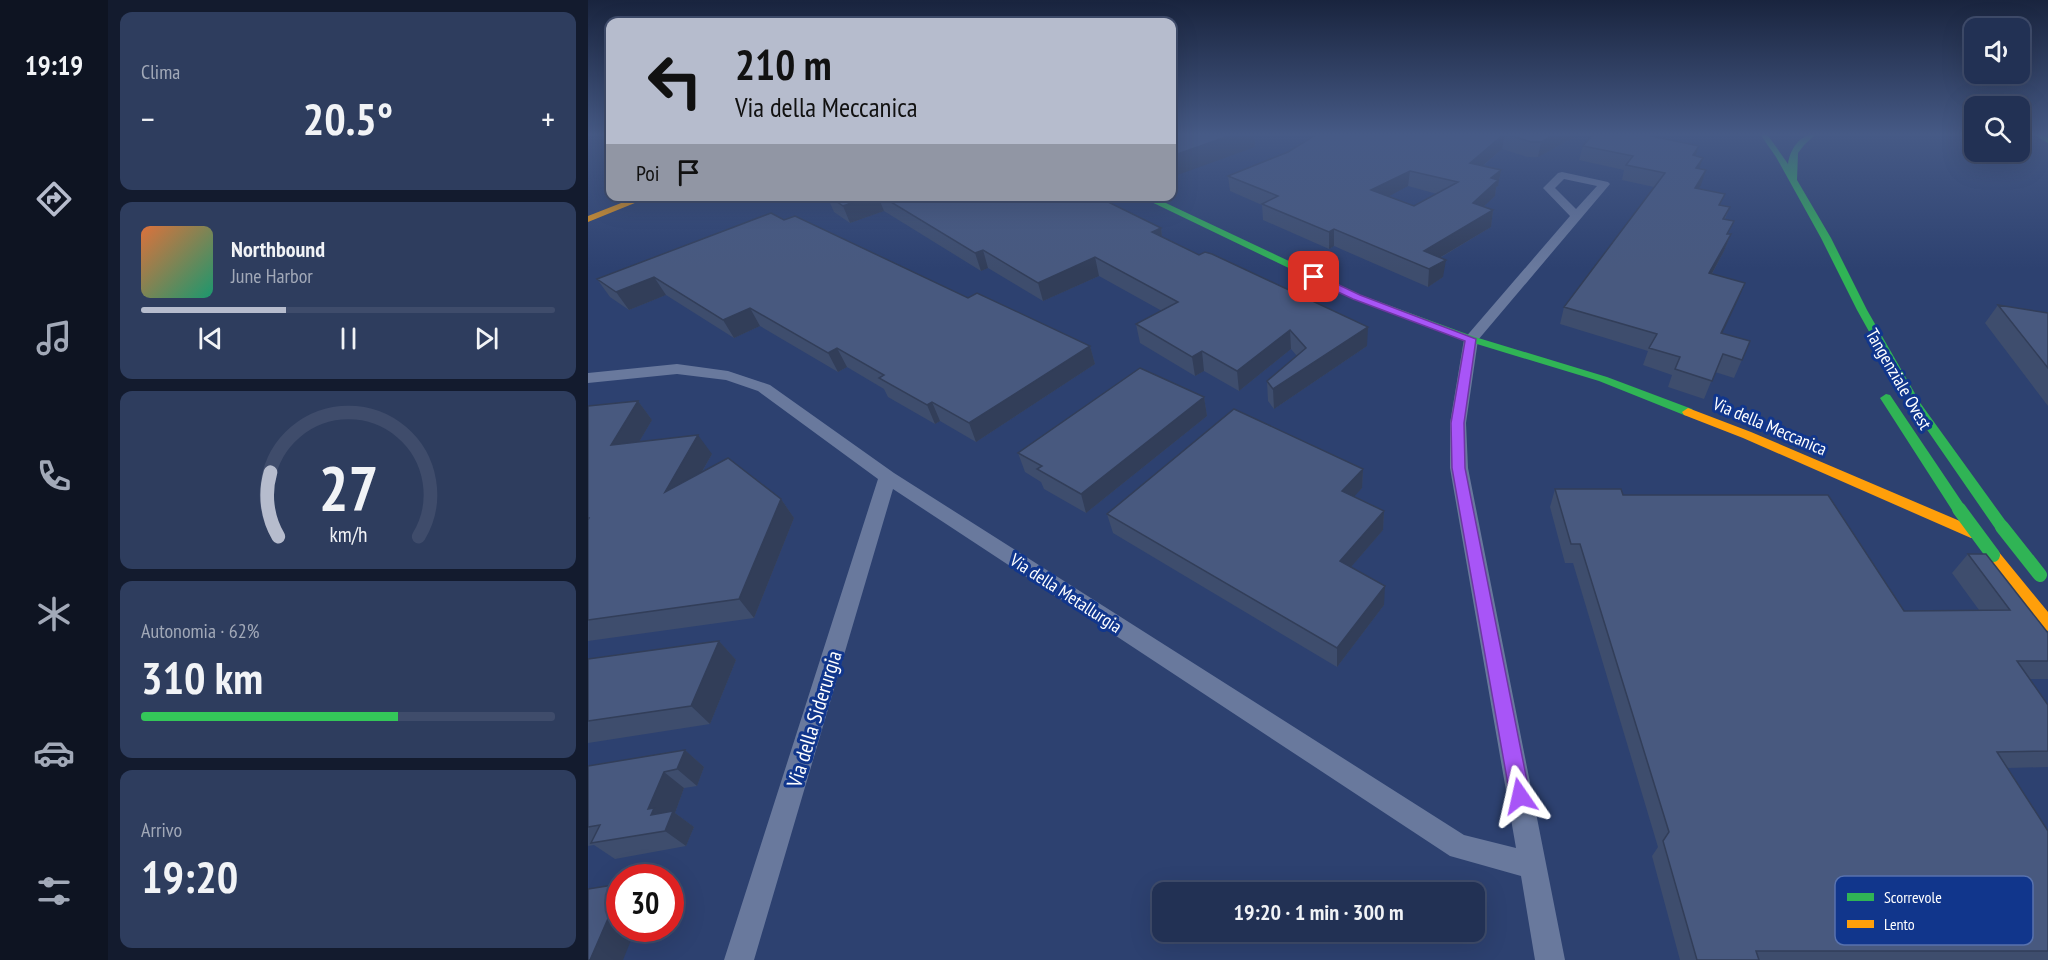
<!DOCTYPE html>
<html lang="it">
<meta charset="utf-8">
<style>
:root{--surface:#223154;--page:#2e3d5e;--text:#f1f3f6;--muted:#a2a9b8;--line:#3f4c6b;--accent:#b6bccd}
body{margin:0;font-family:"PT Sans Narrow",sans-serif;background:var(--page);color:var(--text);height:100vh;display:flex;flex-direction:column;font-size:22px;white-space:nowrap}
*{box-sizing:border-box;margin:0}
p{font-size:20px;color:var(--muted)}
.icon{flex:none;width:33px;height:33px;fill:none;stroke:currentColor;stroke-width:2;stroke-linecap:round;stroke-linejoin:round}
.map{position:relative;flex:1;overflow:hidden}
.sheet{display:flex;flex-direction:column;gap:12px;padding:12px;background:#131b2e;width:480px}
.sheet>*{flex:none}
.banner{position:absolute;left:18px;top:18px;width:570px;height:183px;border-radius:12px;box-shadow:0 6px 24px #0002,0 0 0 2px var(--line);background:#b6bccd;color:#111;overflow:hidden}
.buttons{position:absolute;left:1376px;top:18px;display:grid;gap:12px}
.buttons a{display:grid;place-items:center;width:66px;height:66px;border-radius:12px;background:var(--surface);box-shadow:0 6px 24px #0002,0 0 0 2px var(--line);font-size:30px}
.speed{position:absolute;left:18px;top:864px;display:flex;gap:12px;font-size:30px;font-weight:700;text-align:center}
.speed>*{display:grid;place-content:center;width:78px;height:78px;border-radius:50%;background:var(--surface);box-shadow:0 6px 24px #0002,0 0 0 2px var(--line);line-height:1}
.speed .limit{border:9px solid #d22;background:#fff;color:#111}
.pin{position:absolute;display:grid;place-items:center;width:51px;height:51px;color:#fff;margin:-26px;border-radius:12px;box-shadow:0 3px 9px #0006}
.me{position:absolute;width:66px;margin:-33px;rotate:349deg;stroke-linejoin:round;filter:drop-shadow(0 0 4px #0008)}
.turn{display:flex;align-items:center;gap:21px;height:126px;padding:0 30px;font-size:27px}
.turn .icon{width:78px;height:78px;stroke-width:2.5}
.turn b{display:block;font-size:42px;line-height:51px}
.then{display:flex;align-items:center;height:57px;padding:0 30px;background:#0003;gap:12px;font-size:22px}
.big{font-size:45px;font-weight:700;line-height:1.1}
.sheet .card{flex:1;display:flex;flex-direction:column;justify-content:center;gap:9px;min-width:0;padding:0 21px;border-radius:12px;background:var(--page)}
.sheet .dial{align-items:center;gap:0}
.dial svg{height:156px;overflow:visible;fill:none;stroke:var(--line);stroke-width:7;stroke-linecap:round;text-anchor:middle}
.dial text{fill:var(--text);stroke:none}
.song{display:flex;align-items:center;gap:18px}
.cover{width:72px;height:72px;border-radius:9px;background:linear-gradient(135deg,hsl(20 70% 55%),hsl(160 70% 35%))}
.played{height:6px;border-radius:3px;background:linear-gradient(90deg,var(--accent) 35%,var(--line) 35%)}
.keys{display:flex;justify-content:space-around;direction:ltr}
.heat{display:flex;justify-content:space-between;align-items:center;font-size:33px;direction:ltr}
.charge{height:9px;border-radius:4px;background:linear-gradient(90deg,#34c759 62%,var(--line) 0)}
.trip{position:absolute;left:564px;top:882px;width:333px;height:60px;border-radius:12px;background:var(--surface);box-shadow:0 6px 24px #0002,0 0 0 2px var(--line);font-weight:700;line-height:60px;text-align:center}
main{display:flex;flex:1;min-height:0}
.menu{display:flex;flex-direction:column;width:108px;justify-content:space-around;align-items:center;background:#0e1422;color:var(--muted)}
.menu .icon{width:42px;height:42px}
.menu .active{color:var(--accent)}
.menu b{font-size:27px;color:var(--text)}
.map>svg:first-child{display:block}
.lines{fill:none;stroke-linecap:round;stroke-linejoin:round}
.street{fill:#69799d;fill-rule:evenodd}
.fast{fill:#30b455;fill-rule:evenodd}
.slow{fill:#ff9f0a;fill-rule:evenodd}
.fast-bridge{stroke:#30b455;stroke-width:14}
.wall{fill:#3e4d6d;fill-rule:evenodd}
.shaded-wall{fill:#323e59}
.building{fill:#48597f;stroke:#323e59;stroke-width:1.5;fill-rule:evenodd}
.route{fill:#a855f7;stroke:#6d37a1;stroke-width:1.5}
.labels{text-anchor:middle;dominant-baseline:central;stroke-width:6;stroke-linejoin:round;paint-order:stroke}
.street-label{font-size:18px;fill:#fff;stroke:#11368c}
.near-street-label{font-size:21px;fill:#fff;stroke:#11368c}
.key{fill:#11368c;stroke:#5872ae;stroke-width:1.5}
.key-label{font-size:16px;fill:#fff}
</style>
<main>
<nav class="menu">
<b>19:19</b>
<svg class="icon active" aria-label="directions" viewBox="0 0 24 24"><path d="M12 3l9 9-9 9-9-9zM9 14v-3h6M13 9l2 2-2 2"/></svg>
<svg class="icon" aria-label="music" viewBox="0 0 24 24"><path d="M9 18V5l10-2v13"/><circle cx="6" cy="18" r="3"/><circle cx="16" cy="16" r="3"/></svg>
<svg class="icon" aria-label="phone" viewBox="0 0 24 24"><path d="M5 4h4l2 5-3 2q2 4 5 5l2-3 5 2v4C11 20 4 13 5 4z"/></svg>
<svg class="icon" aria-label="climate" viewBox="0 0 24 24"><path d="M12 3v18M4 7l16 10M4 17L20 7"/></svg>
<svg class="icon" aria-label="car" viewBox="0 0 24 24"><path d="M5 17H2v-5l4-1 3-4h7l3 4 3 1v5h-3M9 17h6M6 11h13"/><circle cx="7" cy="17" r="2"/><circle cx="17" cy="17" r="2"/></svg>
<svg class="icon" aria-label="filters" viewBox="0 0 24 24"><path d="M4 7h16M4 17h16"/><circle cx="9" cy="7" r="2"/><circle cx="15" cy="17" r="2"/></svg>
</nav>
<section class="sheet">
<div class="card"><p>Clima</p>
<div class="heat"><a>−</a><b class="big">20.5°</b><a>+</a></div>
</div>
<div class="card">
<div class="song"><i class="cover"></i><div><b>Northbound</b><p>June Harbor</p></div></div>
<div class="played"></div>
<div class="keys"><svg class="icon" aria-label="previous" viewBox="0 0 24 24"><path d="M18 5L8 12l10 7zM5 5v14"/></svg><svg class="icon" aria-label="pause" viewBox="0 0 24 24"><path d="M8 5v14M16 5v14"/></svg><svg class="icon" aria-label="next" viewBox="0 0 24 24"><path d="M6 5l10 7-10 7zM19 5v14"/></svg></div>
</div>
<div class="card dial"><svg viewBox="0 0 100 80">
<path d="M14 69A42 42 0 1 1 86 69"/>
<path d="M14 69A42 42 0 0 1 10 36" stroke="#b6bccd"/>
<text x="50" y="56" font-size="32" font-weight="700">27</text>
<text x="50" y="72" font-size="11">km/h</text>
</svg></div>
<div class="card"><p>Autonomia · 62%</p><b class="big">310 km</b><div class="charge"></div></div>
<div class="card"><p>Arrivo</p><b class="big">19:20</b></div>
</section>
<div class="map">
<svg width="1460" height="960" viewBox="0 0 1460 960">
<rect width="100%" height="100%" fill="#2d4170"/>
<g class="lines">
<!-- street -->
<path class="street" d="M974,172L1020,182L1022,184L890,340L878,423L880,468L977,960H947L933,876L862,856L305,489L166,960H136L290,479L170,391L138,380L89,374L0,383V373L89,364L140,371L182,385L306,473L876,835L928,848L862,468V423L876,339L982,216L955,188L970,173ZM976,179L1009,186L988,209L967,188Z"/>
<!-- fast -->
<path class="fast" d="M1172,134H1179L1200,164C1202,149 1212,134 1228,134L1216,145L1210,153L1209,180L1243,238L1279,310L1333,404L1419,523L1421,527L1419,531H1409L1322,405L1269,310L1233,238L1188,157Z
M1445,134H1454L1460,138V143Z
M551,196H563L773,295L887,337L1019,377L1104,409L1106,412L1100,416L1096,415L1011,381L879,341L765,299Z
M1298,394L1302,395L1376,505L1378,509L1376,513H1366L1292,398Z"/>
<!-- slow -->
<path class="slow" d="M51,196H64L0,222V216Z
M1100,408L1163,432L1393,530L1395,534L1393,538H1383L1155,438L1096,415L1094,412Z
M1405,549L1410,551L1460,612V631L1454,629L1400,559L1398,555L1400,551Z"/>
<!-- fast-bridge -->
<path class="fast-bridge" d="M1371,509L1405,555
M1414,527L1452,575"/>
</g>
<!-- wall -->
<path class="wall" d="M729,134H992L950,157H940L914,149L895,166L913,170L910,186L908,187L907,196L895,207L905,210L903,227L852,258L855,277L840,287L746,246L741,249L675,220L674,205L642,191L640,176L700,152ZM820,186L849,194L826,206L801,196Z
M1005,134H1065L1064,136L1108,156L1111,169L1118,170L1111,188L1133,205L1142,207L1137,219L1141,234H1143L1136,251L1124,274L1157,283L1134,333L1162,341L1146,378L1127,372L1116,399L1080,387L1084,375L1055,365L1060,351L972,324L976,307L1066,187L1034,180L1036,170L991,160L995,146Z
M239,196H508L573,228L574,237L779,346L686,409L680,401L679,381L709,356L703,349L651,391L616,371L607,376L552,343L548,324L574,311L511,276L455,301L400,268L393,271L296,211L262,223L246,212Z
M196,220L380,298L502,346L507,364L388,442L352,421L347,424L300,397L296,389L259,367L250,372L172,326L146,338L78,295L41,310L22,297L9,279Z
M1410,305L1460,313V406L1397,323Z
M616,397L619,416L498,513L456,489L453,482L437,472L430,453Z
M50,401L64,420L51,442L124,454L114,472L193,499L206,518L166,618L0,641V406Z
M775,469L774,488L766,496L796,511L795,530L763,567L796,605L749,667L525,533L519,514Z
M967,489L1035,495L1316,611L1391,610L1364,573L1380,554L1460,633V679H1441L1460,705V767L1419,768L1460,831V960H1092L1064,856L1070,847L985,563H977L962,507Z
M131,641L148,660L122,724L0,743V659Z
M97,750L116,767L109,786L96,788L87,813L106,827L98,846L27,859L6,845L0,846V766Z"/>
<!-- shaded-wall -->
<path class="shaded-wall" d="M646,134H666L667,147L584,177V156Z
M917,134L914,149L880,178L882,163Z
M967,134H992L950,157L953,142Z
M1111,146L1106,160L1105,155Z
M1115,158L1110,172L1108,168Z
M913,170L910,186L908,187L907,196L882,219L885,203L903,178Z
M1118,170L1113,185L1102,203L1107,188Z
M822,171L820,186L783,206V190Z
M282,196H290L296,211L262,223L255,206Z
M905,210L903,227L836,267V251Z
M573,228L575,246L564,232Z
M746,229V246L741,249V232Z
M1143,234L1136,251L1115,290L1121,273Z
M395,250L400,268L393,271L387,253Z
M507,257L511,276L455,301L450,283Z
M858,260L855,277L840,287L841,269Z
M66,277L78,295L41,310L28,292Z
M1157,283L1150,300L1126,351L1133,333Z
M162,308L172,326L146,338L135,320Z
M780,327L779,346L686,409L685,389Z
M702,330L703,349L651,391L649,371Z
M502,346L507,364L388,442L381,423Z
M249,348L259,367L250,372L240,353Z
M614,351L616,371L607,376L604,357Z
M616,397L619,416L498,513L493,494Z
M50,401L64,420L38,464L23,445Z
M344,402L352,421L347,424L339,405Z
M110,435L124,454L92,510L77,492Z
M775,469L774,488L754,510V491Z
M193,499L206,518L166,618L151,599Z
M796,511L795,530L751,581L752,561Z
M797,586L796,605L749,667V648Z
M131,641L148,660L122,724L103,706Z
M97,750L116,767L109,786L89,769Z
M76,772L96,788L87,813L106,827L98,846L77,831L63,815L60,809Z
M32,891V928H48L35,960H2Z"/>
<!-- building -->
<path class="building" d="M584,134H646L584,156Z
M729,134H916L882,163L913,170L903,178L910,180L885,203L905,210L836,251L858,260L841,269L746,229L741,232L674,204L690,196L640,176L700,152ZM822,171L870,182L826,206L783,190Z
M918,134H967L953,142H943Z
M1005,134H1064L1063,136L1111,146L1105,155L1115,158L1108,168L1118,170L1107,188L1137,194L1131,205L1142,207L1135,219L1146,221L1139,234H1143L1121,273L1157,283L1133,333L1162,341L1154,360L1135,354L1124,381L1087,369L1092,357L1061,348L1069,334L976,307L1077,173L1038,165L1045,156L995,146Z
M241,196H282L255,206Z
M293,196H508L573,228L564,232L611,255L617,252L624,254L780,327L685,389L679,381L718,348L702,330L649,371L614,351L604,357L548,324L590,302L507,257L450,283L395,250L387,253Z
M183,213L196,220L207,216L380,298L389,293L502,346L381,423L344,402L339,405L291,378L296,375L249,348L240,353L162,308L135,320L66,277L28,292L9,279Z
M1410,305L1460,313V368Z
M552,368L616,397L493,494L449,469L454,466L430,453Z
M50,401L23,445L110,435L77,492L140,458L193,499L151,599L0,620V520L1,518H0V406Z
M646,409L775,469L754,491L796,511L752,561L797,586L749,648L519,514Z
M967,489H1033L1035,495H1240L1316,611L1422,610L1380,554H1398L1460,633V661H1429L1460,705V751L1409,752L1460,831V951H1168L1171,960H1109L1075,841L1081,832L992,544H983Z
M131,641L103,706L0,721V659Z
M97,750L89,769L76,772L60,809L66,808L63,815L85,811L77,831L3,843L12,825L0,827V766Z
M32,884V891L2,960H0V889Z"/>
<!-- sky -->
<linearGradient id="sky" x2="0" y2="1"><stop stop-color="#19243e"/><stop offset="0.5" stop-color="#465a86"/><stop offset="1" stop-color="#465a86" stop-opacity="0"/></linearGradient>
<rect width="1460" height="269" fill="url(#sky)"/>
<!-- route -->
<path class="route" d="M722,275H730L772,295L888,339L876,423L877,468L942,796L939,803L932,806L925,803L922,796L864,468L863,423L877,341L765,299L722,279Z"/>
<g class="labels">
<!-- street labels -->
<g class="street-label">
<text transform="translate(1311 379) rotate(60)">Tangenziale Ovest</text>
<text transform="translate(1182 426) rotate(23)">Via della Meccanica</text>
<text transform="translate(478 593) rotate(33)">Via della Metallurgia</text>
</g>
<!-- near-street labels -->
<g class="near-street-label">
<text transform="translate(226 719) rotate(-73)">Via della Siderurgia</text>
</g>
</g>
<!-- legend -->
<rect x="1247" y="876" width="198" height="69" rx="9" class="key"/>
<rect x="1259" y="893" width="27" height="8" fill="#30b455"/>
<rect x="1259" y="920" width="27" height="8" fill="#ff9f0a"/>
<g class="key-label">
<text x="1296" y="903">Scorrevole</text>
<text x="1296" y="930">Lento</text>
</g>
</svg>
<div class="buttons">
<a><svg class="icon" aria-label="sound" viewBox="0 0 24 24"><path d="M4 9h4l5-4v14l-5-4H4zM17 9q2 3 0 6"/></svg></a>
<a><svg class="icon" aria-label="search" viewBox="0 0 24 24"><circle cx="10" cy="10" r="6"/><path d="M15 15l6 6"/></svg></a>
</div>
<div class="speed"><div class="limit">30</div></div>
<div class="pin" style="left:726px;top:277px;background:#d93025"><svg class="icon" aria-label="arrive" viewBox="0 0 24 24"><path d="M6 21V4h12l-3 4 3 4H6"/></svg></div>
<svg class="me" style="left:932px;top:796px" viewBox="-20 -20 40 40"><path d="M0-17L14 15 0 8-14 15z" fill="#a855f7" stroke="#fff" stroke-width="4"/></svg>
<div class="trip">19:20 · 1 min · 300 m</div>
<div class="banner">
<div class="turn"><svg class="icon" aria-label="left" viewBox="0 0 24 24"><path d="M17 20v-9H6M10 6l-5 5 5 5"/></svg><div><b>210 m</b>Via della Meccanica</div></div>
<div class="then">Poi<svg class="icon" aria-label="arrive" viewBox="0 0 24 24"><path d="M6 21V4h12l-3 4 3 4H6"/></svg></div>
</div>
</div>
</main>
